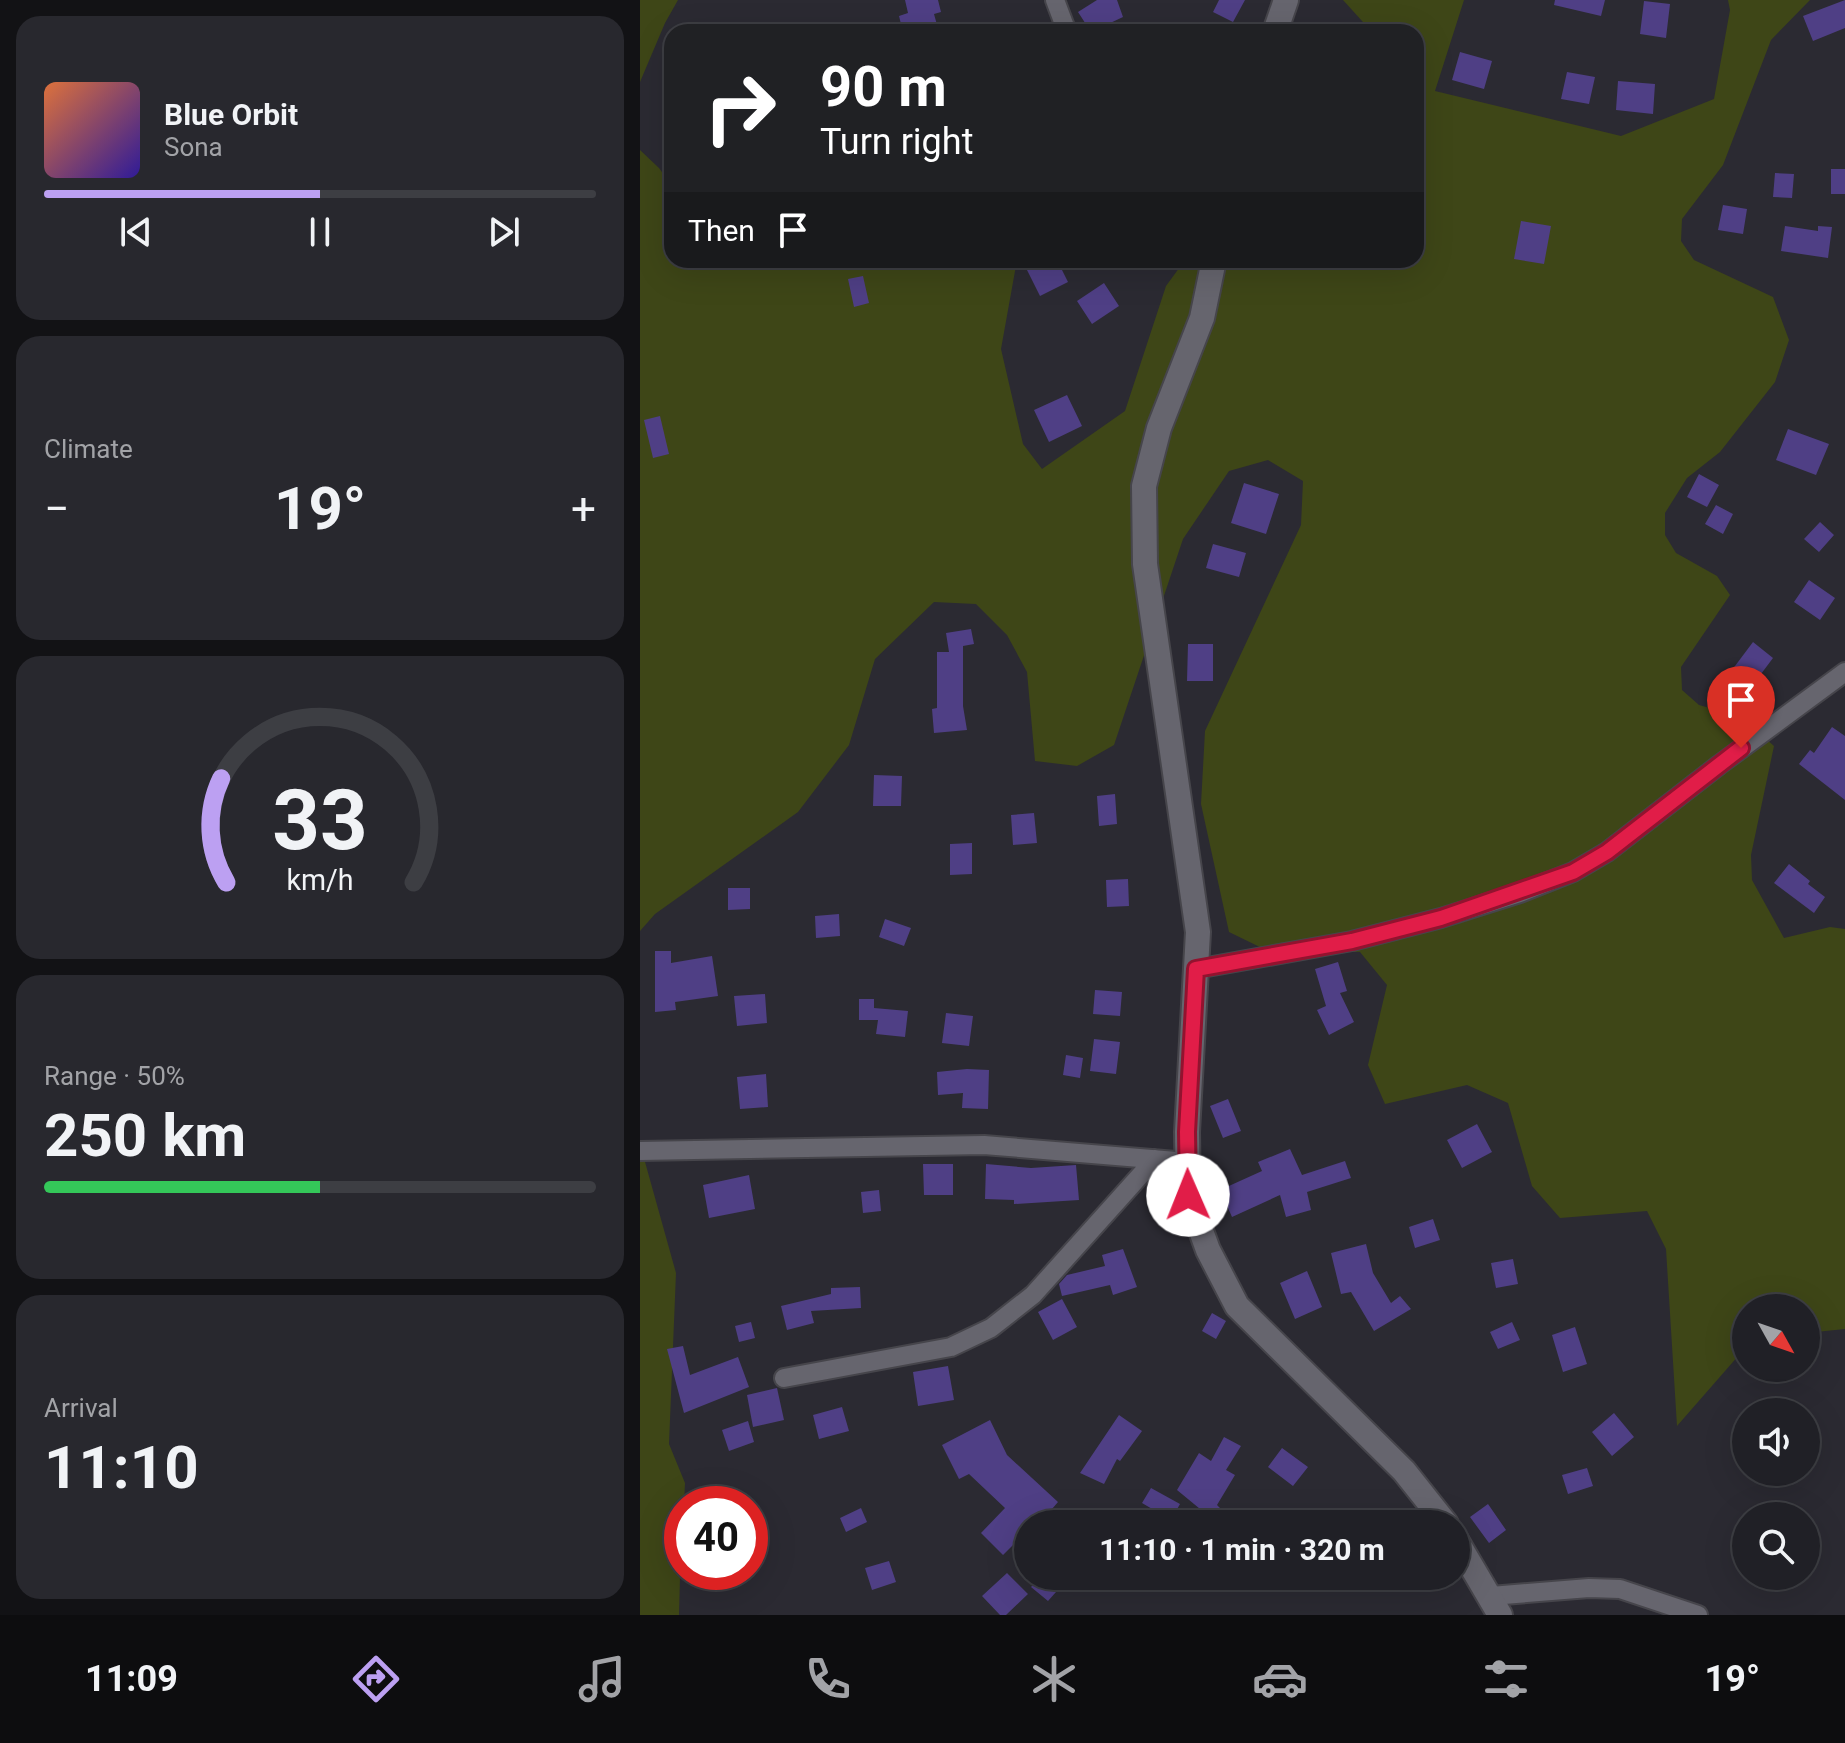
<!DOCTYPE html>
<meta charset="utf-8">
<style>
:root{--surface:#202026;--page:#28282e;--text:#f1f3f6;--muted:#a2a3a7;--line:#3d3e43;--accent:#bca0f2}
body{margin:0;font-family:Roboto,sans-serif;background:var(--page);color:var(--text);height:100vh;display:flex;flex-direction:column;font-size:30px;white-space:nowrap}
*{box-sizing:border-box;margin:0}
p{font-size:26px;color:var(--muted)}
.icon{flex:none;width:44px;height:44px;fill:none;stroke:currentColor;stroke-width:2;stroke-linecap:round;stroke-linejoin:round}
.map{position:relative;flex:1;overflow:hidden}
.panel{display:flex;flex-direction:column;gap:16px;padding:16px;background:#121215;width:640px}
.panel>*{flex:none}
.hud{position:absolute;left:24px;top:24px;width:760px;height:244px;border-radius:24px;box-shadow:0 8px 32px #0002,0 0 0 2px var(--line);background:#202124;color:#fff;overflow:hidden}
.needle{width:52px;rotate:130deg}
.tools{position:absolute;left:1092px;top:1294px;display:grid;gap:16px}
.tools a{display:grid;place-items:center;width:88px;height:88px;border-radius:50%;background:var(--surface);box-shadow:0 8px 32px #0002,0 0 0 2px var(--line);font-size:40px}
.speed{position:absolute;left:24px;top:1486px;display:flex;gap:16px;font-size:40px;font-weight:700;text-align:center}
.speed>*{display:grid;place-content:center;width:104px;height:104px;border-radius:50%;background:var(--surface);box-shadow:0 8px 32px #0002,0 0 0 2px var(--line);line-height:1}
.speed .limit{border:12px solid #d22;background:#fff;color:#111}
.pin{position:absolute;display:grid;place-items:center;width:68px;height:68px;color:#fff;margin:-82px -34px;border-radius:50% 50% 50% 0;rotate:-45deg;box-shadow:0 0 8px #0007}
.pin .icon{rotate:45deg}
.me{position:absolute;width:88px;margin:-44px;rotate:359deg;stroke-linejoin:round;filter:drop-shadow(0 0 6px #0008)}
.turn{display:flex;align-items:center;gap:28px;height:168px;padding:0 24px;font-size:36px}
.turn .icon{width:104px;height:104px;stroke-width:2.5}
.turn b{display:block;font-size:56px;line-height:68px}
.then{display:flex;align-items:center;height:76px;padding:0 24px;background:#0003;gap:16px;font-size:30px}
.big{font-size:60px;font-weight:700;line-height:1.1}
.panel .widget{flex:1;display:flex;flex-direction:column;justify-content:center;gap:12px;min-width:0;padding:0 28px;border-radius:24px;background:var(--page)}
.panel .dial{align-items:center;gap:0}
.dial svg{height:208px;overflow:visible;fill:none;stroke:var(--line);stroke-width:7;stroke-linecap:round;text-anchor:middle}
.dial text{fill:var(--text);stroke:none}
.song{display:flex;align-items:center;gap:24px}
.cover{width:96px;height:96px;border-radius:12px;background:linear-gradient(135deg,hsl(20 70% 55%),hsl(250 70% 35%))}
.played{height:8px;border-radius:4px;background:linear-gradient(90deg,var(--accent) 50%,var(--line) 50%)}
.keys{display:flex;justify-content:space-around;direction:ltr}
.heat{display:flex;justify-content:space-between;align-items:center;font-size:44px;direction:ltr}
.charge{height:12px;border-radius:6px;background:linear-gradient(90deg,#34c759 50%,var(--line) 0)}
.trip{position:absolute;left:374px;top:1510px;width:456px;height:80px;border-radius:40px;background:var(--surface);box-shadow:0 8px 32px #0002,0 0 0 2px var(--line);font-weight:700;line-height:80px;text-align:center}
.tabs{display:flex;height:128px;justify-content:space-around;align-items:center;background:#0d0d0f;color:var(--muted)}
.tabs .icon{width:56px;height:56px}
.tabs .on{color:var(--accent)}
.tabs b{font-size:36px;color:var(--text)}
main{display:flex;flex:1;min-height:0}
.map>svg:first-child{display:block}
.green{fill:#3e4617}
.building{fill:#4f3f85}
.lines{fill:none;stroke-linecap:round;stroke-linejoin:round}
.minor-casing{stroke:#46454b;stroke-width:22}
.tertiary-casing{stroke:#46454b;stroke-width:28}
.minor{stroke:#66656e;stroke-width:18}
.tertiary{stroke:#66656e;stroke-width:24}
.route-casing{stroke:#92132f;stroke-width:20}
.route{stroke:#e11d48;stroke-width:14}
</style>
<main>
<section class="panel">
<div class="widget">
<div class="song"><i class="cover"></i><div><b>Blue Orbit</b><p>Sona</p></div></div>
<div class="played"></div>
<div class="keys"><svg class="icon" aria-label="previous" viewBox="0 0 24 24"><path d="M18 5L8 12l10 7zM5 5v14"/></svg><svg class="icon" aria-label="pause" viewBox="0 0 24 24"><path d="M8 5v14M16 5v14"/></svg><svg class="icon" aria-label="next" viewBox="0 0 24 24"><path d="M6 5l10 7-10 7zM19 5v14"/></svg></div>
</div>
<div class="widget"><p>Climate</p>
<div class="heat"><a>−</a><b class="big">19°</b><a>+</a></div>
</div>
<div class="widget dial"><svg viewBox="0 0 100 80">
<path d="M14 69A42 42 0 1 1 86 69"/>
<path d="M14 69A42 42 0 0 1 12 29" stroke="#bca0f2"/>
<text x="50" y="56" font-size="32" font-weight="700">33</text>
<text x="50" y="72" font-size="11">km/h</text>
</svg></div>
<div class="widget"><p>Range · 50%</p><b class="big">250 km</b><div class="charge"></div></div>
<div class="widget"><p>Arrival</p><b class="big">11:10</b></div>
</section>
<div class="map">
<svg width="1205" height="1615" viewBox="0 0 1205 1615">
<rect width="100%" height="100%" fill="#2b2a32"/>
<!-- green -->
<path class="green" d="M0,0H38L25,23L0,82Z
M703,0H824L795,91L981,136L1074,99L1090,10L1088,0H1170L1131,40L1083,165L1042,219L1041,241L1054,260L1133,297L1149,340L1135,382L1080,452L1047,478L1025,513V535L1036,553L1077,576L1090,595L1041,667L1042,690L1059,705L1101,717L1134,746L1111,855L1112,880L1144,938L1190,927L1205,929V1329L1166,1333V1308H1106V1347L1037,1426L1026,1249L1007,1211L920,1218L892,1186L868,1103L827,1085L745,1104L728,1065L747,985L720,952L626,950L589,932L561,804L565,731L661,525L663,481L628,460L589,471L543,539L474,745L437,766L395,761L387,672L367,635L336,604L294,602L235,659L209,745L158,812L15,914L0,931V150L19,168L32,186V260H377L361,349L383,444L402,469L485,411L526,286L545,260H776V32H732Z
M0,1144L36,1273L29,1444L45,1483L44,1504H42L39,1615H0Z"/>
<!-- building -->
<path class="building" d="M265,0H298L301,12L294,14L299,32H263L259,16L268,13Z
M457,0H477L483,17L451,32L438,12Z
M579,0H605L593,22L573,12Z
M915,0H965L961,16L914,5Z
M1205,0V28L1173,41L1163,16Z
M1004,1L1030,4L1026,38L1000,34Z
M820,52L852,61L844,89L812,80Z
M927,72L955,77L949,104L921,99Z
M978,81L1015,84L1013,114L976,110Z
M1191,169H1205V194H1191Z
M1135,173L1154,174L1152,198L1133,197Z
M1083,205L1107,209L1103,234L1078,230Z
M881,221L911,226L904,264L874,259Z
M1145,226L1178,231V226L1192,227L1188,258L1141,251Z
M382,260H417L428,282L400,296Z
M223,276L229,303L214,307L208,279Z
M464,283L479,306L452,324L437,301Z
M427,395L442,426L409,442L394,410Z
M20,416L29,454L13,458L4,420Z
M1148,429L1189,444L1176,475L1136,460Z
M1059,474L1079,485L1067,507L1047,497Z
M604,483L639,494L626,534L591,523Z
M1076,505L1093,514L1083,534L1065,524Z
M1180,522L1194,535L1179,552L1164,539Z
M573,544L606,553L599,577L566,568Z
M1169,580L1195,598L1180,620L1154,602Z
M331,629L334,644L323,646V706L327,730L294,733L292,709L297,708V652H309L306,633Z
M1113,642L1133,658L1112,686L1092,670Z
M548,644H573V681H547Z
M1192,727L1205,736V800L1159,764L1170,750L1174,753Z
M234,775L262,776L261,806H233Z
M475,794L477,824L459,826L457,796Z
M394,813L397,843L373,845L371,815Z
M332,843V874L310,875V844Z
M1149,864L1170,881L1168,884L1185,897L1174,913L1134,883Z
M488,879L489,906L467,907L466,880Z
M88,888H110V909L88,910Z
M199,914L200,936L176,938L175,916Z
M245,919L271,928L264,946L239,937Z
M15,951H31V963L72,956L78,996L35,1002L36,1010L15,1012Z
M698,962L707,991L700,993L714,1022L689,1035L677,1010L686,1006L675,969Z
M455,990L482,992L480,1016L453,1014Z
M125,994L127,1023L97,1026L94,996Z
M219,999H234V1008L268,1011L265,1037L236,1034L238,1020H219Z
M306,1013L333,1016L329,1046L302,1043Z
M454,1039L480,1042L476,1074L450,1071Z
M426,1055L443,1058L440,1078L423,1075Z
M327,1069L349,1070L348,1109L322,1108L323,1093L298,1095L297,1072Z
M126,1074L128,1107L100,1109L97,1077Z
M588,1099L601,1131L583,1138L570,1106Z
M837,1124L852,1152L822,1168L807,1140Z
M650,1149L662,1175L705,1161L711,1178L667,1192L671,1210L646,1217L640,1195L592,1217L580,1190L622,1171L618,1162Z
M283,1164H313V1195H284Z
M346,1164L391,1168L436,1165L439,1200L374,1204V1200L345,1199Z
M109,1175L115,1209L69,1218L63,1185Z
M239,1190L241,1211L223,1213L221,1192Z
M793,1219L800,1240L775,1248L769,1227Z
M726,1244L733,1273L751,1303L760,1296L771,1309L734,1331L711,1292L701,1294L691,1253Z
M483,1249L497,1287L473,1295L470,1285L422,1296L419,1284L427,1275L465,1266L462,1255Z
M873,1259L878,1284L856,1288L851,1263Z
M667,1271L682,1307L655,1319L640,1283Z
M220,1287L221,1308L171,1311L174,1323L147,1330L141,1306L191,1294V1288Z
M422,1299L437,1327L413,1340L398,1312Z
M572,1313L586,1321L576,1339L562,1331Z
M111,1322L115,1338L99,1342L95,1326Z
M872,1322L880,1340L858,1349L850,1332Z
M935,1327L947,1364L923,1372L912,1335Z
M43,1346L50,1375L98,1357L109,1387L44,1413L27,1349Z
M308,1366L314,1400L278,1406L273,1372Z
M137,1388L144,1420L113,1427L107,1395Z
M202,1407L209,1431L179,1439L173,1415Z
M974,1413L994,1437L972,1456L952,1432Z
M479,1415L502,1431L480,1461L477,1459L464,1484L440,1473Z
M350,1420L367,1455L418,1502L412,1509L431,1524H388V1530L363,1555L341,1533L365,1508L329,1474L319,1479L302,1445Z
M108,1421L114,1442L89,1451L82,1430Z
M584,1437L601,1446L586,1470L595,1475L577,1505L580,1508L571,1518L537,1490L559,1453L571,1461Z
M642,1448L668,1467L653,1486L628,1467Z
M947,1468L953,1486L928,1494L922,1475Z
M511,1488L540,1504L531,1520L502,1503Z
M848,1504L866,1530L849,1543L830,1517Z
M221,1508L227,1522L206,1532L200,1518Z
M249,1561L256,1582L232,1590L225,1568Z
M367,1573L388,1594L366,1615H360L342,1596Z
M401,1576H416L424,1583L408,1601L391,1587Z"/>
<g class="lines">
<!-- minor casing -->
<g class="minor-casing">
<path id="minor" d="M415,0L427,32
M556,969L712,941L801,918L880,893L933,872L967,852L1079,765L1205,672
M0,1151L344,1145L548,1162
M144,1378L311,1347L351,1328L393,1295L515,1159
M851,1596L949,1588L980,1589L1058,1615"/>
</g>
<!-- tertiary casing -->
<g class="tertiary-casing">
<path id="tertiary" d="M635,32L646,0
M574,260L562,318L519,428L504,486L505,564L558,932L547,1132L548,1195L568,1250L597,1306L764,1471L806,1524
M816,1540L860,1615"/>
</g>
<!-- minor -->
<use href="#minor" class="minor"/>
<!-- tertiary -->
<use href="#tertiary" class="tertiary"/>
</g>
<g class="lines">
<!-- route casing -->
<g class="route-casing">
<path id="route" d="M548,1195L547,1132L556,969L712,941L801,918L933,872L967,852L1101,748"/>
</g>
<!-- route -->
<use href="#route" class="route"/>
</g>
</svg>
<div class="tools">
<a><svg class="needle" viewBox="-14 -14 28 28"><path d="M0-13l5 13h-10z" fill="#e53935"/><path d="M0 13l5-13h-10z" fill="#a2a3a7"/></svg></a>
<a><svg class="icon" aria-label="sound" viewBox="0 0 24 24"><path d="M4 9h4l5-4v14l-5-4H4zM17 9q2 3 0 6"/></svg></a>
<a><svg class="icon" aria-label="search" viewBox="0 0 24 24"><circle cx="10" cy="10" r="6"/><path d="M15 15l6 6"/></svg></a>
</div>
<div class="speed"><div class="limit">40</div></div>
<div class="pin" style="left:1101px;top:748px;background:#d93025"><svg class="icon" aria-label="arrive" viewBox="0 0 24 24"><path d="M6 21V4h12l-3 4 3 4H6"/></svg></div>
<svg class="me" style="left:548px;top:1195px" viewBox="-20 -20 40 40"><circle r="19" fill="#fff"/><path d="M0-13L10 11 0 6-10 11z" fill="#e11d48"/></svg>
<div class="trip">11:10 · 1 min · 320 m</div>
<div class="hud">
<div class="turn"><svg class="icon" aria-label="right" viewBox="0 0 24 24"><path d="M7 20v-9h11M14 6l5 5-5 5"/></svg><div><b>90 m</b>Turn right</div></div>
<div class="then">Then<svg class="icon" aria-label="arrive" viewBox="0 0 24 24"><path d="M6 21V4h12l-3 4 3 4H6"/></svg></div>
</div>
</div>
</main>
<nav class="tabs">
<b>11:09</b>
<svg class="icon on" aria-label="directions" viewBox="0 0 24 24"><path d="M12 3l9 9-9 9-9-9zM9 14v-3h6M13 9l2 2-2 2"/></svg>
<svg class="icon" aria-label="music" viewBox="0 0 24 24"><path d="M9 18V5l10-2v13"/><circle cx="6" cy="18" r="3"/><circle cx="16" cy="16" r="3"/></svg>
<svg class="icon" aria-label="phone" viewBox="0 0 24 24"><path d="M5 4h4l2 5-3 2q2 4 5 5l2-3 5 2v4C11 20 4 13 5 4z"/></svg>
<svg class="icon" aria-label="climate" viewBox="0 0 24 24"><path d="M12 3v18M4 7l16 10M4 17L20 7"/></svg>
<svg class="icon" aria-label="car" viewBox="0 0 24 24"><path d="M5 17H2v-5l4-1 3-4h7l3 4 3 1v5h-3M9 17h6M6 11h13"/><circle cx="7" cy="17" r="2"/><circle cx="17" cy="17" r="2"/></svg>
<svg class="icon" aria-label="filters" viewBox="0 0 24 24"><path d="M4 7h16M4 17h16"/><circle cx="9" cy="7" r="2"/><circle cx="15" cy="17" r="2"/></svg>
<b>19°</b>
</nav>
